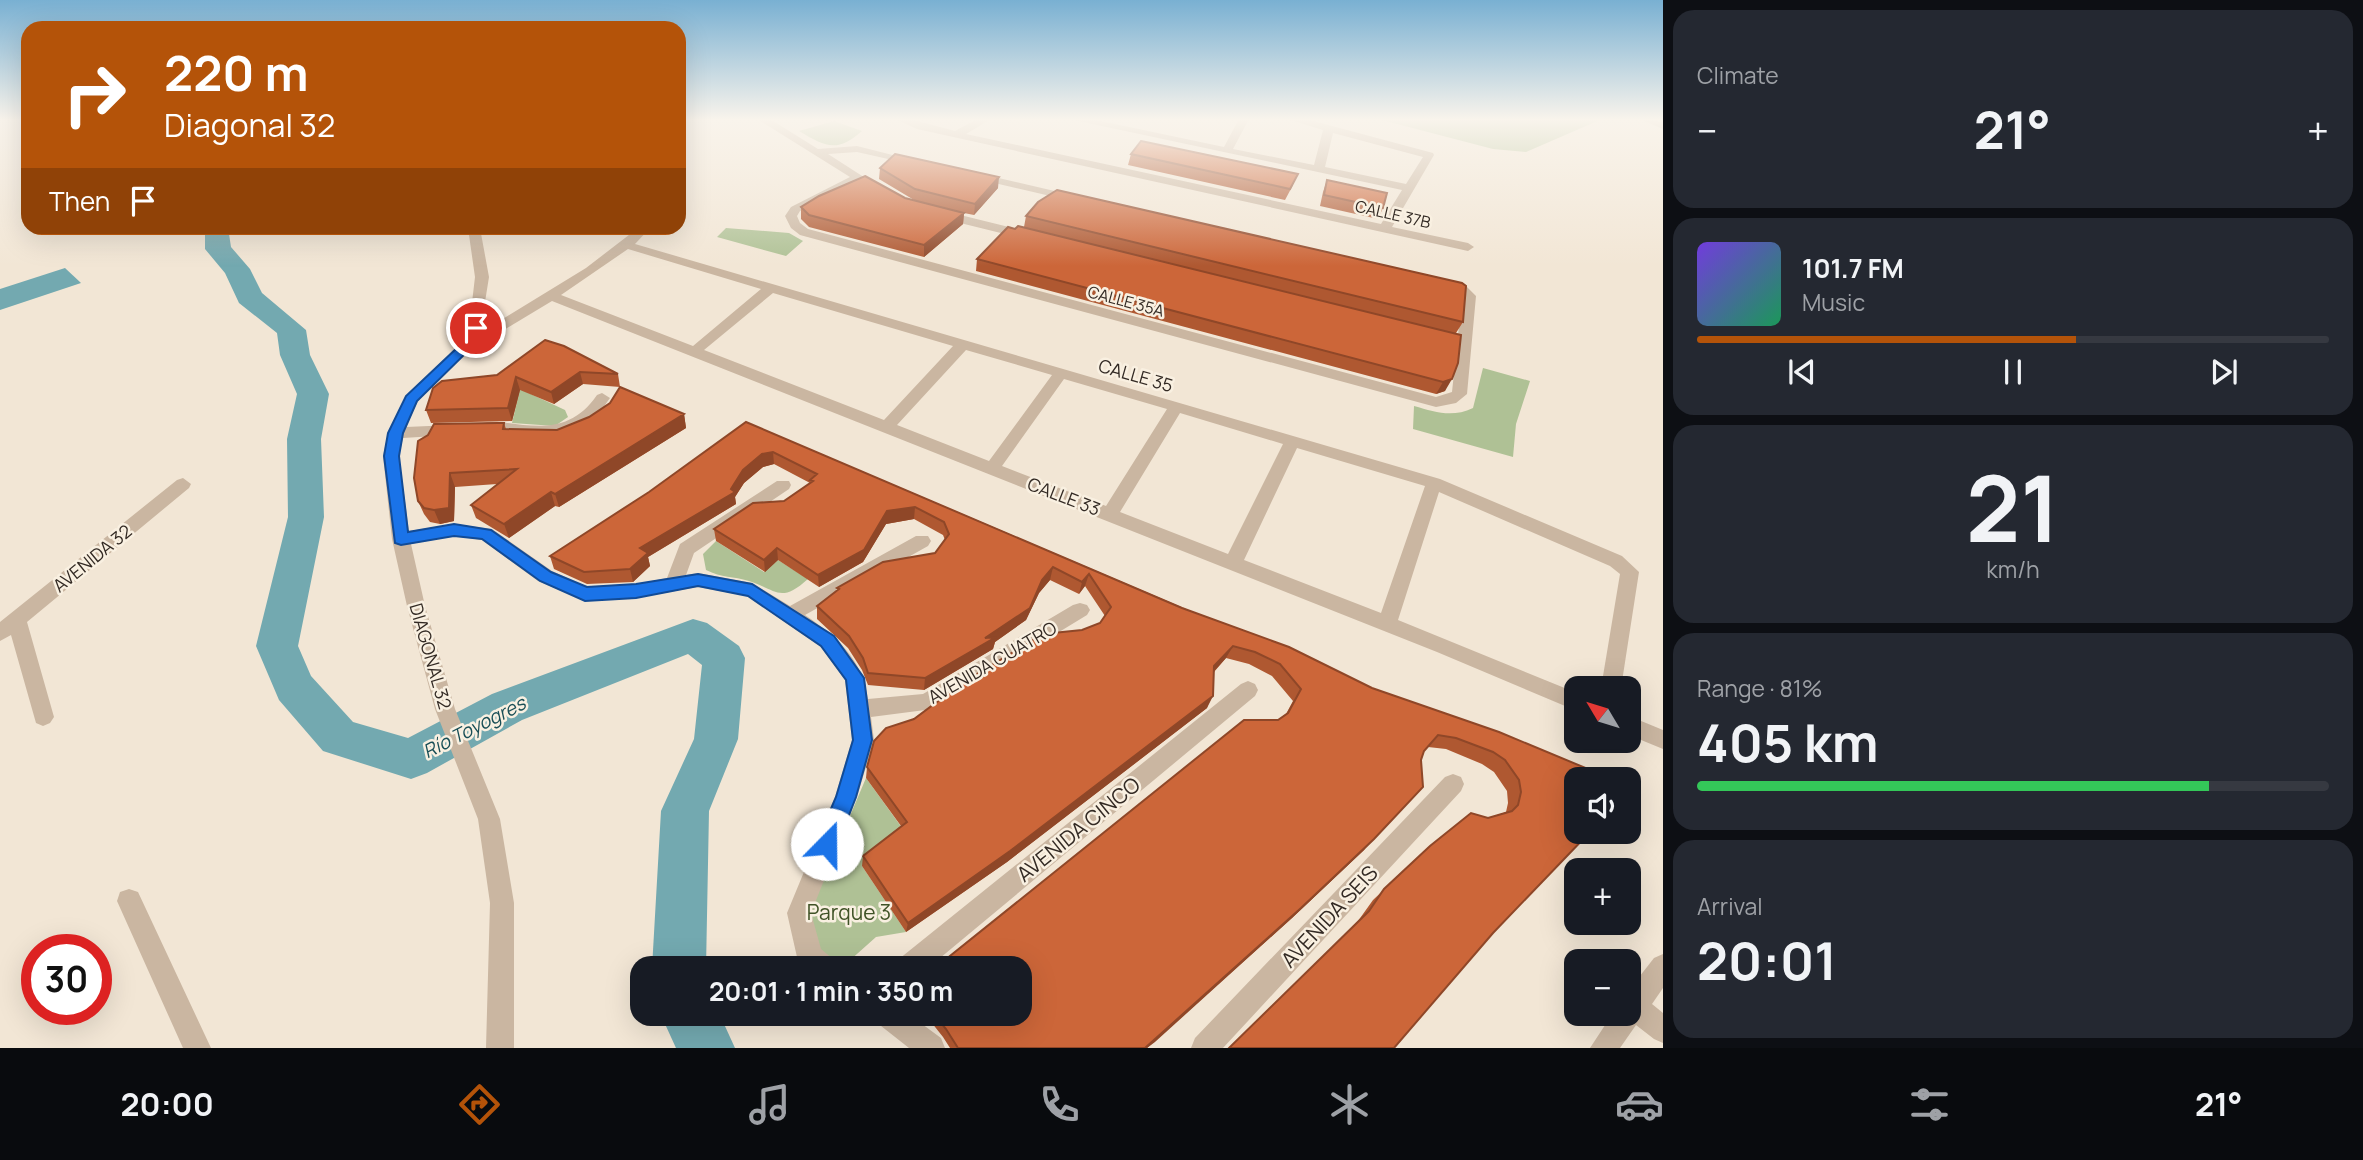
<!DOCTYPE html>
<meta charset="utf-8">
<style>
:root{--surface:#171b24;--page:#242831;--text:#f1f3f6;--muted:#9ea1a6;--line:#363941;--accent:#b45309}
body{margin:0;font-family:Manrope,sans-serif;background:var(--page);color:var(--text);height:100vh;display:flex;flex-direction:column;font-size:26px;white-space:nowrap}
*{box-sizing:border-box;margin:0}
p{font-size:23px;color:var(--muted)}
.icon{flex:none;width:38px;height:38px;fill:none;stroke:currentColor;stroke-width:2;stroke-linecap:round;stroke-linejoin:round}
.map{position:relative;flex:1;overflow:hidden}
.sheet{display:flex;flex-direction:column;gap:10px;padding:10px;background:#0d0f14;width:700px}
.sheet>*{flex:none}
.guide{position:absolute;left:21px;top:21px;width:665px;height:214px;border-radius:21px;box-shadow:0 7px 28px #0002;background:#b45309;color:#fff;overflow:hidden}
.needle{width:46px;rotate:308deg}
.buttons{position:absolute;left:1564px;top:676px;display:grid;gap:14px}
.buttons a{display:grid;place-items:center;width:77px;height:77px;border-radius:14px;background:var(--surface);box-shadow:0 7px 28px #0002;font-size:35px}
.speed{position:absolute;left:21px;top:934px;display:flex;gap:14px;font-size:35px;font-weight:700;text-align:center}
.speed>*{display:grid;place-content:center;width:91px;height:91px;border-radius:50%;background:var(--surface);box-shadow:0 7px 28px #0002;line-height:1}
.speed .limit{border:10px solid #d22;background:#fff;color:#111}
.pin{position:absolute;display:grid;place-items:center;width:60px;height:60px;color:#fff;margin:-30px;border:4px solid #fff;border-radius:50%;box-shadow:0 2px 7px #0007}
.me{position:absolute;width:77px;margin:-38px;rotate:22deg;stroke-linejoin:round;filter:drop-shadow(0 0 5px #0008)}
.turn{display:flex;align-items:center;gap:24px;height:147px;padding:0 28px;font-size:32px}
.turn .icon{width:91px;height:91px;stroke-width:2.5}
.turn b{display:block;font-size:49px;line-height:60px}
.then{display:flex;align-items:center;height:66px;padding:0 28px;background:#0003;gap:14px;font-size:26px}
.big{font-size:52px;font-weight:700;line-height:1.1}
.sheet .widget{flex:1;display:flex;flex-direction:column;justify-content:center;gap:10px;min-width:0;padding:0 24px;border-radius:21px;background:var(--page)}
.sheet .dial{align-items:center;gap:0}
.dial b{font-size:91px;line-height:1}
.song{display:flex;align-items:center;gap:21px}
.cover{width:84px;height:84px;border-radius:10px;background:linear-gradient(135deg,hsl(260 70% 55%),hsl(150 70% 35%))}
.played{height:7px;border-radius:4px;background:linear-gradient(90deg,var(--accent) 60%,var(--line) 60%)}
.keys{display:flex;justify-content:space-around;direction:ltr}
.heat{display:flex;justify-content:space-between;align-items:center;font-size:38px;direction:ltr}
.charge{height:10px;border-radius:5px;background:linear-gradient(90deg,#34c759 81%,var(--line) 0)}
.trip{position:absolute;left:630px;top:956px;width:402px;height:70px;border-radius:21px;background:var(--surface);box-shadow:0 7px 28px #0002;font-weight:700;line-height:70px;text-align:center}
.menu{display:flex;height:112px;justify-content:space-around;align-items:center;background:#090b0e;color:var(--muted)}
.menu .icon{width:49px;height:49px}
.menu .on{color:var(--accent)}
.menu b{font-size:32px;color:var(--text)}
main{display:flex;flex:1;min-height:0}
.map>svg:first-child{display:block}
.green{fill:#afc195}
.water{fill:#73a9b0}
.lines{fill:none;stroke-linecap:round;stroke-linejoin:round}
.river{fill:#73a9b0;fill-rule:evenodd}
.minor{fill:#cab6a1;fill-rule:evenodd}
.wall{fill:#af5831}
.shaded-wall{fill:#8f4728}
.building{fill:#cc6639;stroke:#8f4728;stroke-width:2}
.route{fill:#1a73e8;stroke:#114b97;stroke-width:2}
.labels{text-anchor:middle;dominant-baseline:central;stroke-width:5;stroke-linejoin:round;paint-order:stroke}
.far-street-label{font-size:16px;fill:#332a24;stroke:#f9f0e1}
.street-label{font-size:18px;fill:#332a24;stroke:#f9f0e1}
.water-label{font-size:19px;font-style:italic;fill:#184e56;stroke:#f9f0e1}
.near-street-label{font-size:21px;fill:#332a24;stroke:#f9f0e1}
.near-park-label{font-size:21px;fill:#405327;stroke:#f9f0e1}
</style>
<main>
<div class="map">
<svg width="1663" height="1048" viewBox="0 0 1663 1048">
<rect width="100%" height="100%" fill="#f2e6d5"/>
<!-- green -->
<path class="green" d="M1378,119H1602L1526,152L1493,149Z
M834,121L862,131C837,153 826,147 799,131Z
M726,228L789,233L803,241L786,256L717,237Z
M1483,368L1530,381L1516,424L1513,457L1413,429L1414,406C1435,412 1452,418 1473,408Z
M520,389L565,410L568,417L555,426L512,423Z
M716,541L764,572L778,560L808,579C780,604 777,590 749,581C733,576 722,578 706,570L703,554Z
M866,778L905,832L862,866L906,932L876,937L848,962L814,959L800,934Z"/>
<!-- water -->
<path class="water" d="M65,268L81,283L0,310V289Z"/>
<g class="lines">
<!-- river -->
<path class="river" d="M205,228H235L229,234L231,247L250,269L262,293L306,330L310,355L329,394L321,439L324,517L298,646L311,676L353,722L408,738L492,694L693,619L707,623L739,646L745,658L738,739L709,811L706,968H652L661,811L694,739L702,665L688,654L522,720L427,773L411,779L323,751L279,700L256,646L288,517L287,439L297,394L280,355L277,333L239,303L225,273L205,249Z
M660,1013H719L735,1048H676Z"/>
<!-- minor -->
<path class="minor" d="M757,119H770L818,149L857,146L920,162L915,165L857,152L828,154L870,181L864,184L858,182L800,211L797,216L800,223L808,229L1436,397L1452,392L1462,297L1437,284L1444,280L1467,287L1476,296L1467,394L1456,403L1436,407L800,235L791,228L785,216L791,207L850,177Z
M895,119H910L955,131L977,119H991L966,134L1381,224L1402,190L1069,119H1091L1224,147L1239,119H1249L1233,149L1314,165L1323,130L1287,119H1306L1433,153L1434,155L1392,227L1468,243L1474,247L1468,251L917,129ZM1333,133L1423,157L1406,184L1325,167Z
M1643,119L1663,122V129L1644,121Z
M977,173L1076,196L1078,198L1072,201L973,178V174Z
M940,210L1033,233L1035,236L1029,240L936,217L934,214Z
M468,228H480L489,277L480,333L586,268L638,228H650L635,244L1440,479L1622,556L1639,572L1621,688H1601L1620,574L1610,566L1439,492L1398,620L1577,693V711L1437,652L552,301L469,351L418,401L406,427L452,425L460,430L452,435L403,438L399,456L409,531L454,524L492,529L552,571L587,587L636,584L667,578L680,544L777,481H789L791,485L789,489L694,553L686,575L698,573L752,583L790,606L916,536H928L931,541L928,546L805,615C837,637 862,658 868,699L923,694L1073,605L1080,603L1087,605L1090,610L1087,615L933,709L871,717L874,740L857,797L811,913L821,949L833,959L837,968H803L797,957L787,913L835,797L852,740L845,680L821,647L747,596L698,587L636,598L585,601L538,581L482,540L454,536L411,544L425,606L455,709L500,819L514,903V1048H486L490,903L478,819L435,709L407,606L392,539L383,456L388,433L406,396L458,346L469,328L475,277ZM628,249L761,289L693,346L561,295ZM773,293L953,346L884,420L704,350ZM966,350L1052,375L989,461L897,425ZM1064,379L1167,409L1106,506L1002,466ZM1180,413L1283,444L1228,554L1120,512ZM1297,448L1425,486L1381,613L1244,560Z
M602,393L610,398C602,409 596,420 584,427C566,435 487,441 475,428C495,406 557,454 597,395Z
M183,478L191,484L189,488L27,622L54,717L50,723L43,726L36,723L11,635L0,641V622L177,480Z
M1248,681L1255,684L1258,690L1255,696L928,968H895L899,959L1241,684Z
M1629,716L1663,730V749L1629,735Z
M1453,774L1461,777L1464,784L1461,791L1223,1048H1191L1195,1038L1445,777Z
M129,889L138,892L211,1048H183L117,901L120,892Z
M1663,954V988L1652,1004L1663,1013V1043L1654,1039L1636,1025L1620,1048H1590L1613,1013H1629V990L1654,958Z
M872,1013H907L941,1038L945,1048H909L876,1022Z"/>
</g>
<!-- wall -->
<path class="wall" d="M1131,154L1293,185L1285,200L1128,165Z
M880,168L998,188L974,215L964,213L963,224L924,257L809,227L801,219V207L914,200L879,179Z
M1327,180L1383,208L1378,219L1320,206L1323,192Z
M1026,216L1463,322L1456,333L1445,391L1436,394L976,271L977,259L1015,229L1024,227Z
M545,340L618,374L620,387L583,384L554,404L520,390L512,421L431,423L426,410L497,375Z
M684,414L686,428L559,507L555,506L509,538L476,518L471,505L497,484L455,487L454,521L440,524L430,522L424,514L418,501L504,423L506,429L557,430Z
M746,422L1372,688L1612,779L1308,971L1358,921L1373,900L1430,846L1488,818L1506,812L1508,803L1507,791L1494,772L1482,764L1446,749L1428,747L1423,752L1364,850L1292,918L1147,1048H950L943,1037L924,1013H1020L1278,720L1286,714L1293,701L1272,676L1249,664L1226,658L1214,672L1207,708L1007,862L906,932L862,866L863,856L901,826L866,778L867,767L914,719L1082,630L1100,623L1105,616L1085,586L1079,594L1050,580L1039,593L1026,620L995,642L993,649L924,690L868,685L862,670L848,648L817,619V606L837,591V588L935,553L945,540L943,535L914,519L886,524L863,562L819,587L778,560L765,572L716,541L714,529L784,501L810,483L774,464L763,467L744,483L735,497L736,504L648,557L650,566L633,582L587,584L554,569L550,556L649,492Z"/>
<!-- shaded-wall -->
<path class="shaded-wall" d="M999,177L998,188L974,215L975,204Z
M964,213L963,224L924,257V245Z
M580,372L583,384L554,404L551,392Z
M516,377L520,390L512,421L508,408Z
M1452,379L1445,391L1436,394L1443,382Z
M684,414L686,428L559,507L555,494Z
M773,452L774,464L763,467L744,483L735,497L736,504L648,557L650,566L633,582L630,569L640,548L731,489L743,470L762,454Z
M450,473L455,487L454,521L440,524L434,510Z
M551,492L555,506L509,538L504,524Z
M915,507L914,519L886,524L863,562L819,587L818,575L887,511Z
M777,548L778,560L765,572L764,560Z
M1053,567L1050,580L1039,593L1026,620L995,642L993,649L924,690L925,678L985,638Z
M1089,574L1085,586L1079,594L1082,582Z
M1233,646L1226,658L1208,678L1214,666Z
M1213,696L1207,708L1007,862L906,932L908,923Z
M1423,787L1364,850L1292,918L1155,1042L1147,1048H1145Z"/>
<!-- building -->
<path class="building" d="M1141,141L1298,174L1290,189L1131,154Z
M895,154L999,177L975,204L915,189L880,168Z
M865,176L905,198L964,213L924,245L809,215L801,207L819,196Z
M1327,180L1387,193L1383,208L1324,195Z
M1057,190L1462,283L1466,286L1463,322L1026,216L1038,202Z
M1018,226L1461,335L1458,363L1452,379L1443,382L977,259L1008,227L1015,229Z
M545,340L564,346L618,374L580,372L551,392L516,377L508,408L426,410L433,388L442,381L497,375Z
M620,387L684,414L555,494L551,492L504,524L471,505L517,469L450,473L449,508L434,510L424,508L418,501L414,478L418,441L428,435L434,424L498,423H504L503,429L557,430L589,417L610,403Z
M746,422L1182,608L1289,647L1372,688L1499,732L1612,779H1577V831H1591L1493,933L1394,1048H1229L1369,911L1384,889L1430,846L1471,813L1488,818L1512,811L1518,805L1521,792L1519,780L1505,760L1493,752L1456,738L1438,735L1424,751L1421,760L1423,787L1374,839L1301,908L1145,1048H958L946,1029L933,1013H1020V968H935L1244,720H1278L1288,713L1301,689L1280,664L1255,652L1233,646L1214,666L1213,696L1010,851L908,923L863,856L907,822L867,767L874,741L886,728L914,719L962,683L1043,634L1082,630L1100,623L1111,607L1089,574L1082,582L1053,567L1042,580L1030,608L985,638L996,637L925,678L868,673L863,658L849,636L817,606L839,589L837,588L883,562L935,553L949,534L944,522L915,507L887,511L864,550L818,575L777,548L764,560L714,529L753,503L784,501L813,481L810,480L817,474L773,452L762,454L743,470L731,489L735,492L640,548L648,553L630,569L584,572L550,556L649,492Z"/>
<!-- sky -->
<linearGradient id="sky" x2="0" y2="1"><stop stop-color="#79b0d2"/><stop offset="0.45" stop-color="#f9f4ec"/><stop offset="1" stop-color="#f9f4ec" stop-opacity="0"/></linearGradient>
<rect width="1663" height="266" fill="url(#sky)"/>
<!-- route -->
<path class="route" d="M476,324L482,328L469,350L417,401L403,433L399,456L408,532L454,524L491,530L551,572L587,587L636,584L698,574L752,584L834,636L864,678L872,740L856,797L835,851L827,854L820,851L816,844L836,797L853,740L846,680L821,646L748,596L698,586L636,598L585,601L540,581L482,539L454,536L401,545L395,543L384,456L388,433L406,396L459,346L472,325Z"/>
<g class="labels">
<!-- far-street labels -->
<g class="far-street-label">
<text transform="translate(1393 214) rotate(13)">CALLE 37B</text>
<text transform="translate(1126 301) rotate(15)">CALLE 35A</text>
</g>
<!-- street labels -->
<g class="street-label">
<text transform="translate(1136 375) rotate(16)">CALLE 35</text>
<text transform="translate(1064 496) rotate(21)">CALLE 33</text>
<text transform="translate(92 558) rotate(-39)">AVENIDA 32</text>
<text transform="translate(431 656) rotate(74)">DIAGONAL 32</text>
<text transform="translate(992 662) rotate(-30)">AVENIDA CUATRO</text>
</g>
<!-- water labels -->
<g class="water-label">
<text transform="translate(474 727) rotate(-27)">Río Toyogres</text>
</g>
<!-- near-street labels -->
<g class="near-street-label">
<text transform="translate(1078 829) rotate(-39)">AVENIDA CINCO</text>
<text transform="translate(1329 916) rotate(-47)">AVENIDA SEIS</text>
</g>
<!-- near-park labels -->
<g class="near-park-label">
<text x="849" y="912">Parque 3</text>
</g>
</g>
</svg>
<div class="buttons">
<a><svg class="needle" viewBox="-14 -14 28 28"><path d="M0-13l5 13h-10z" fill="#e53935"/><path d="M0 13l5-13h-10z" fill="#9ea1a6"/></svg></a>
<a><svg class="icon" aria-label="sound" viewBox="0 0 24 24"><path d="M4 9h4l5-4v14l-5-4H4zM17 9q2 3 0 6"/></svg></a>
<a>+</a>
<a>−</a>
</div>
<div class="speed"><div class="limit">30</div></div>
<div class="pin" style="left:476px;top:328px;background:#d93025"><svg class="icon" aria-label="arrive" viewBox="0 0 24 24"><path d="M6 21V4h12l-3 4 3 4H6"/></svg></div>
<svg class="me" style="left:827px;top:844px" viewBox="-20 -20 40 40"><circle r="19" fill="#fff"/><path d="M0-13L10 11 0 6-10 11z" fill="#1a73e8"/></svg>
<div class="trip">20:01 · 1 min · 350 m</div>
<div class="guide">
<div class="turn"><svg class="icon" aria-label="right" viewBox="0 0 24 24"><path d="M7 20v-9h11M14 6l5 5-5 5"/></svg><div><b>220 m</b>Diagonal 32</div></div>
<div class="then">Then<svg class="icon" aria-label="arrive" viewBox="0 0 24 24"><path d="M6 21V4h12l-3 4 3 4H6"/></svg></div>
</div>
</div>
<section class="sheet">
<div class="widget"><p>Climate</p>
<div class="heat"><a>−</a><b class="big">21°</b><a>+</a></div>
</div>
<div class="widget">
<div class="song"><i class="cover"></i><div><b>101.7 FM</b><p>Music</p></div></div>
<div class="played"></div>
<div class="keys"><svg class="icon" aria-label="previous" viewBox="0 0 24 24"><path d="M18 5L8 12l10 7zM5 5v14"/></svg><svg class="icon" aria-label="pause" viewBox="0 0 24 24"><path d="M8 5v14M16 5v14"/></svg><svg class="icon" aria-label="next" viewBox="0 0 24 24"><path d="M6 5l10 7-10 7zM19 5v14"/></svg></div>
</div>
<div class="widget dial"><b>21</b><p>km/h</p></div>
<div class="widget"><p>Range · 81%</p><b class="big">405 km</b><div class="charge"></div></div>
<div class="widget"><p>Arrival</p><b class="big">20:01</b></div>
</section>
</main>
<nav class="menu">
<b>20:00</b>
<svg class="icon on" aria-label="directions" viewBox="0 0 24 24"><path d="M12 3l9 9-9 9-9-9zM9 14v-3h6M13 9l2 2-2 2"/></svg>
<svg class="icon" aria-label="music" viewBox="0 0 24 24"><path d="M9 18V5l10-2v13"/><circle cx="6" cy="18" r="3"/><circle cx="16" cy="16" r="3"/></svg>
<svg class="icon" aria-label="phone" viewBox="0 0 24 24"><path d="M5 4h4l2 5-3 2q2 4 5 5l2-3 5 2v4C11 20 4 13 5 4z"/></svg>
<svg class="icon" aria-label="climate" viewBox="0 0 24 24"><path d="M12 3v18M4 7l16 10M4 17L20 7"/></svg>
<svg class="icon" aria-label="car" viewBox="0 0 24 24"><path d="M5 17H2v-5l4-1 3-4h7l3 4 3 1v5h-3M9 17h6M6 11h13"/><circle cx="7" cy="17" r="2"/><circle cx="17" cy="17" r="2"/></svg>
<svg class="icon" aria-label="filters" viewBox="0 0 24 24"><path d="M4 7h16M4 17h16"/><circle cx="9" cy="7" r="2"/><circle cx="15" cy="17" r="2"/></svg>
<b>21°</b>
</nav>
